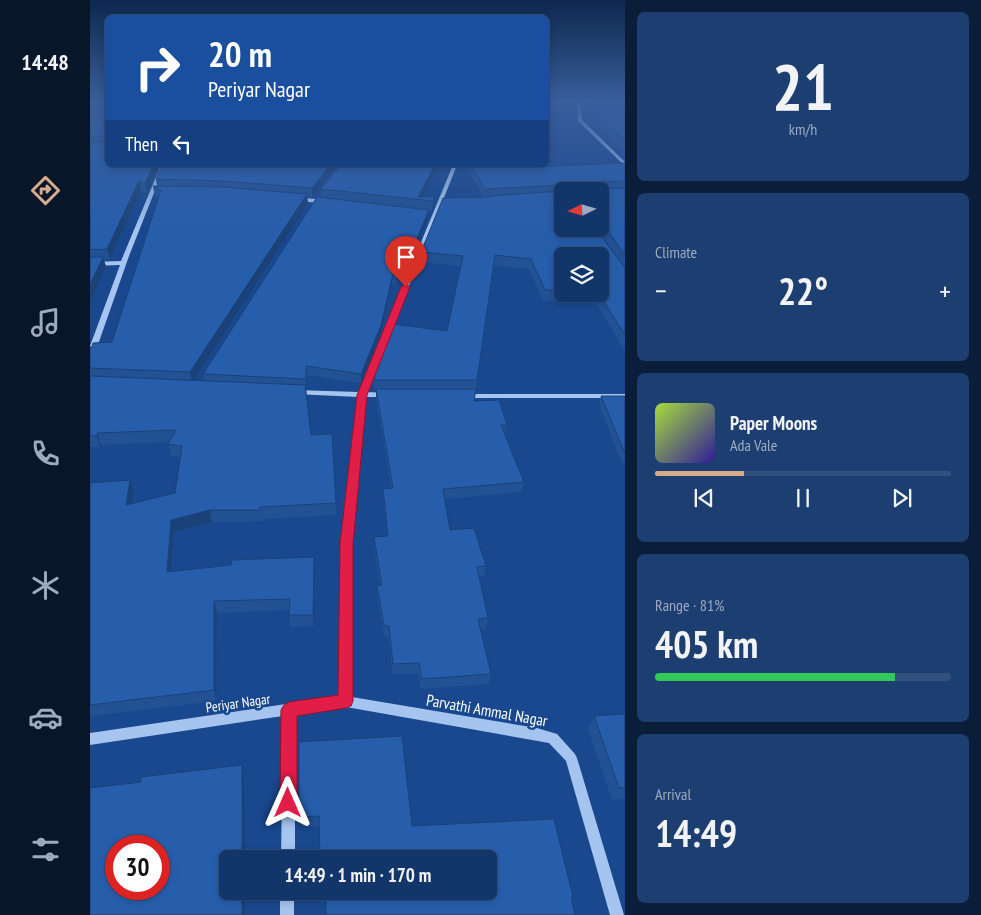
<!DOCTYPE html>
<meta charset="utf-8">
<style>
:root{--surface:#13366a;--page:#1c3e70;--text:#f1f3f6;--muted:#9dabc1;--line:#32507e;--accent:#d6ab8b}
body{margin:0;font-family:"PT Sans Narrow",sans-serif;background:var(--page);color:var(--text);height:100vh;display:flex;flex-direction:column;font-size:19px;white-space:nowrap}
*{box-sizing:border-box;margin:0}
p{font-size:16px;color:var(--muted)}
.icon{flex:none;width:28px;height:28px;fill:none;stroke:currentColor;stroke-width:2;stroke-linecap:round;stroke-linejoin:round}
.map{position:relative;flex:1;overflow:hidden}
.panel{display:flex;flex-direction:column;gap:12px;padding:12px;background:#0a1e3a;width:356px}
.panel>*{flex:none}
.top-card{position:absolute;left:15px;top:15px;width:444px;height:152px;border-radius:8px;box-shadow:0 2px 8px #0003,0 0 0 1px var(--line);background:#1a4fa0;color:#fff;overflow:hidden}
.needle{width:32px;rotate:265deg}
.buttons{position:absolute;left:464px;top:182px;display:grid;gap:10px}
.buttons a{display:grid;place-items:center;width:55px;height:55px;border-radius:8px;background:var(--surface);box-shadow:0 2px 8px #0003,0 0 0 1px var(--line);font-size:25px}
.speed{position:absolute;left:15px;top:835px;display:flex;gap:10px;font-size:25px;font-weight:700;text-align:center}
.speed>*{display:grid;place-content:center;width:65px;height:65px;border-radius:50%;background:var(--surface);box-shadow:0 2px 8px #0003,0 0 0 1px var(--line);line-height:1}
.speed .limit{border:8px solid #d22;background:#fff;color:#111}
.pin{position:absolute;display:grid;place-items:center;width:42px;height:42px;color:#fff;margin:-51px -21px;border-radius:50% 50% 50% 0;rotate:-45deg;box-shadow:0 0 5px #0007}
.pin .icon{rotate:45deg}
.me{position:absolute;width:55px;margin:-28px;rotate:0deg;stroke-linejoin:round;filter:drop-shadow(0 0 4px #0008)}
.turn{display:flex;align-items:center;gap:18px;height:105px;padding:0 20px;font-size:22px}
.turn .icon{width:65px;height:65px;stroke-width:2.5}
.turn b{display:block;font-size:35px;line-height:42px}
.then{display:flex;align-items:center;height:48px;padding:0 20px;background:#0003;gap:10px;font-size:19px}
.big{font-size:38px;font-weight:800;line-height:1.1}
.panel .tile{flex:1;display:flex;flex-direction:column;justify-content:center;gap:8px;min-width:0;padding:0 18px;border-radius:8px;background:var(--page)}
.panel .dial{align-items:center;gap:0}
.dial b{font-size:65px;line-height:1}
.song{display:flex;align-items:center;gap:15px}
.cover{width:60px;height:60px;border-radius:8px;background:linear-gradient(135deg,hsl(80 70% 55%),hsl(250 70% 35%))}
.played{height:5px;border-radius:2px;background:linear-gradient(90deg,var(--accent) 30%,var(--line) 30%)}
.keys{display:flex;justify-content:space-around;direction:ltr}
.heat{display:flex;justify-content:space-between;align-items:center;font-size:28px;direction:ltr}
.charge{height:8px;border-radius:4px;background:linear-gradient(90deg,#34c759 81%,var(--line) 0)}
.trip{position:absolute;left:129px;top:850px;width:278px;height:50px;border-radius:8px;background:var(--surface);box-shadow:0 2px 8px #0003,0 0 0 1px var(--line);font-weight:800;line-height:50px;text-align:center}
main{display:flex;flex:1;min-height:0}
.menu{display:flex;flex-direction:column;width:90px;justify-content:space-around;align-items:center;background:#08162a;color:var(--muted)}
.menu .icon{width:35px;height:35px}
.menu .on{color:var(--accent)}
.menu b{font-size:22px;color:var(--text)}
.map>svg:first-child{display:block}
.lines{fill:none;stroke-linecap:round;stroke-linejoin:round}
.minor{fill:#a5c4ef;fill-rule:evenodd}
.wall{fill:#225194;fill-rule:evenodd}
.shaded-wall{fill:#1b4278}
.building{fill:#275eac;stroke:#1b4278;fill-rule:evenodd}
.route{fill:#e11d48;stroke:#92132f}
.labels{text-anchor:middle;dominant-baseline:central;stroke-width:5;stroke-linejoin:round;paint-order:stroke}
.street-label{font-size:14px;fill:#fff;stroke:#19488e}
.near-street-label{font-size:16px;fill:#fff;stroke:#19488e}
</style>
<main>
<nav class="menu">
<b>14:48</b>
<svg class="icon on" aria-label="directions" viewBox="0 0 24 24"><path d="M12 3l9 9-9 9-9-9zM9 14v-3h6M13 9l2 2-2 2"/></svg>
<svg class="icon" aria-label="music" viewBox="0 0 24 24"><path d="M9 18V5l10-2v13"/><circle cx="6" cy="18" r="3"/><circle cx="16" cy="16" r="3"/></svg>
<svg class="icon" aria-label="phone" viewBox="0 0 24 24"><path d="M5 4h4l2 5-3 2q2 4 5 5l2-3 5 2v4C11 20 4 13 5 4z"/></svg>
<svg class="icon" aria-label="climate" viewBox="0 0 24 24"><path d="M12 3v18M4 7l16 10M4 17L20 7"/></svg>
<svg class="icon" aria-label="car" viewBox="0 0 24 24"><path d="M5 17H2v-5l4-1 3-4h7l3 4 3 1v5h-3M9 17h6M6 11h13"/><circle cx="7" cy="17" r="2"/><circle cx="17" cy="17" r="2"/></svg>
<svg class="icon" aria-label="filters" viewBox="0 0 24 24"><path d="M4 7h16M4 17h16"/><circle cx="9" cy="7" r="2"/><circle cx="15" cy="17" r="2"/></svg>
</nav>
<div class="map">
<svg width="535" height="915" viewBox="0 0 535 915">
<rect width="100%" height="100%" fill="#19488e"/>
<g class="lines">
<!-- minor -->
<path class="minor" d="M487,102H491L492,120L535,162V166L488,121Z
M71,165H75L39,256L4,356L0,358V346L30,265L0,266V262L31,261Z
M363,165H367L277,392L297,393L301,395L297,397H276L261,544L262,697L447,728L467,734L485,754L487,758L534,915H520L476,761L459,743L256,707L205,714V859H191L193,716L0,745V733L250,696L251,544L268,397L205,394L201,392L205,390L269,392Z
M206,197L235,200L238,202L235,204L204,200V198Z
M370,394H535V398H370L369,396Z
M190,891H204V915H190Z"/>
</g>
<!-- wall -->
<path class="wall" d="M0,102H18V165H69L57,193L51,191L20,259L14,260L16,267L0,302Z
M456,102L487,103L486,111H456Z
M491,102H535V156L532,152V150L493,111Z
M535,163V351L504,300L453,301L439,269L404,266L384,401L417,425L415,435L434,482L431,492L355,499L360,530L396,566L394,576L389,577L398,618L396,629H391L401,674L399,684L331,689L328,673L303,674L298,636H294L287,596V586L290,585L284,547V537L297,536L293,499V489L301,488L286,399V391H285L284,385H282V374L357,331L370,266L331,262V252L394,198L375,165H448L447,167ZM472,191H510V229H507L519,247ZM472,256H510V294H472Z
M248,165L222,197H217L218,204L104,380L114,381L113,374L231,198V189L332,197H344V207L342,211H339L338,218L320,261H314L307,283H302L291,334L271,383L216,375V388L221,435L246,503V515L172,519V521L122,522L84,532L81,571L225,569L224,626L200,627L199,610L127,613L126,701L0,716V483L44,492L42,503L85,493L90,457L81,456L78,444L79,442L11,445L10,447H0V347L22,342L68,197L65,196L63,186H67L66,179Z
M511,396H535V463H532L509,405Z
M535,714V799L522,800L498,729L504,716Z
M209,742L322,826L483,897L481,900L232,902L231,891L230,826L211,827L209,817Z"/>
<!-- shaded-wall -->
<path class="shaded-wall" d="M63,165H69L57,193L55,184Z
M240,165H248L222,197V188Z
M345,165H349L331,200L328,197Z
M49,181L51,191L20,259L17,249Z
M217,194L218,204L102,383L100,372Z
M344,197V207L342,211L343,201Z
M339,210L338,218L320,261L321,253Z
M315,252L314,261L307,283V275Z
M13,257L16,267L0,302V285Z
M303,274L302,283L291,334L271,383V374Z
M7,433L11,445L10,447L7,436Z
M40,480L44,492L40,516L36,505Z
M120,510L122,522L84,532L80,583L77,572L81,520Z
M224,557L225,569L224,626L223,615Z
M124,601L127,613L126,701L124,690Z
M152,765L154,777L155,859H152Z
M152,891H155V915H152Z"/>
<!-- building -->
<path class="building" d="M0,102H18V138L16,136H0Z
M456,102H487V103H456Z
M495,102H535V141L495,103Z
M18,139V165H63L55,184L49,181L17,249L0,250V142H16Z
M535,163V181L511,182L510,188L512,189L535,188V255L510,220V191H474L476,189L474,185L395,189L381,165H448L447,167Z
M72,165H240L222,188L133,181L66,179Z
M250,165H345L328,197H344L343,201L231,189Z
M63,186L133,187L217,194L100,372L0,368V347H2L3,343L22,342L71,190Z
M472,191V229H506L535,268V335L509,294L510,256H472V290H455L441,259L405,255L387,380H285L284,374H282L302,324L357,331L373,256L331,252L353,198L401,197L400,196Z
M227,197L339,210L321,253L315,252L307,275L303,274L291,325L271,374L216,366V379L113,374Z
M0,257H13L0,285Z
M0,376L215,385L221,435L242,434L246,503L170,507V510H120L81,520L77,572L141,565L142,560L224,557L223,615H199L200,599L124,601V690L0,705V483L40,480L36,505L85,493L92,446L78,444L86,430L7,433V436H0Z
M286,389H386L384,401L409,400L417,425H411L434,482L353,489L360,530L384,528L396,566L387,567L398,618L388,619L401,674L332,679L329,663L303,664L299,626H294L287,586L292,585L284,537L298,536L293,489L303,488Z
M511,396H535V454Z
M535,714V788H529L504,716Z
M312,736L322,826L464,819L483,897H481L485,915H236V893H231V891H398V859H230L229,816L209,817V742Z
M152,765V859H138V891H152V915H0V788L51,782V777ZM26,846H69V889H26Z"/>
<!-- sky -->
<linearGradient id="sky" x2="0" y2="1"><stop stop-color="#0e284e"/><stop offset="0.44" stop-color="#385e9b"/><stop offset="1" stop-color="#385e9b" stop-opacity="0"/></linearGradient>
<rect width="535" height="230" fill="url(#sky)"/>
<!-- route -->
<path class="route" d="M316,284L320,287L277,395L263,544V701L261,706L256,708L207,716V803L204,809L198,811L192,809L190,803L191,710L194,705L199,702L248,695L250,544L267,395L311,287Z"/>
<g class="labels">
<!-- street labels -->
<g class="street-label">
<text transform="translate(148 703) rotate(-8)">Periyar Nagar</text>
</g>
<!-- near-street labels -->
<g class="near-street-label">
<text transform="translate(397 710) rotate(10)">Parvathi Ammal Nagar</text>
</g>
</g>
</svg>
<div class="buttons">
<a><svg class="needle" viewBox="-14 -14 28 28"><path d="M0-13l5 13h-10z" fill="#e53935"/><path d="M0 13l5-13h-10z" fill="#9dabc1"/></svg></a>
<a><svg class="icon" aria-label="layers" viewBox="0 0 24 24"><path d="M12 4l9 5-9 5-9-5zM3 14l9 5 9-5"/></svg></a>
</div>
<div class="speed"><div class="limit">30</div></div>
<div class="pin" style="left:316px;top:287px;background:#d93025"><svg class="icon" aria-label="arrive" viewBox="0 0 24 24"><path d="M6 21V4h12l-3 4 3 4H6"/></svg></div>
<svg class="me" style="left:198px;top:803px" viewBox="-20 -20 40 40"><path d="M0-17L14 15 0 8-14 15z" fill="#e11d48" stroke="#fff" stroke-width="4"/></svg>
<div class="trip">14:49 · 1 min · 170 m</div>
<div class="top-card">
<div class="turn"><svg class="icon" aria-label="right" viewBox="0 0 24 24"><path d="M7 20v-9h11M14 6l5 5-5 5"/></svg><div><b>20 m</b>Periyar Nagar</div></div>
<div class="then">Then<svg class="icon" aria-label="left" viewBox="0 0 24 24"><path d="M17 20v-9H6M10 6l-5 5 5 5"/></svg></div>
</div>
</div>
<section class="panel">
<div class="tile dial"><b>21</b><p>km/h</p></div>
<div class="tile"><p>Climate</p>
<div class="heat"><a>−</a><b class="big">22°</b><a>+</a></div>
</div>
<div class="tile">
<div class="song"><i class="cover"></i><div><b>Paper Moons</b><p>Ada Vale</p></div></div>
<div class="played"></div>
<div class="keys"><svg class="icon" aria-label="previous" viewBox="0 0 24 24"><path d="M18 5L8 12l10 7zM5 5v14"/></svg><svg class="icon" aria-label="pause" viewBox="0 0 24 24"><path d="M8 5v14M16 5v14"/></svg><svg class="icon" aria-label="next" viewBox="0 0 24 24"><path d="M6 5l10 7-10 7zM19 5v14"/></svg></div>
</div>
<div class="tile"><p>Range · 81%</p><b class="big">405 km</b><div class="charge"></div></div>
<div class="tile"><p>Arrival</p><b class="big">14:49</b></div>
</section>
</main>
